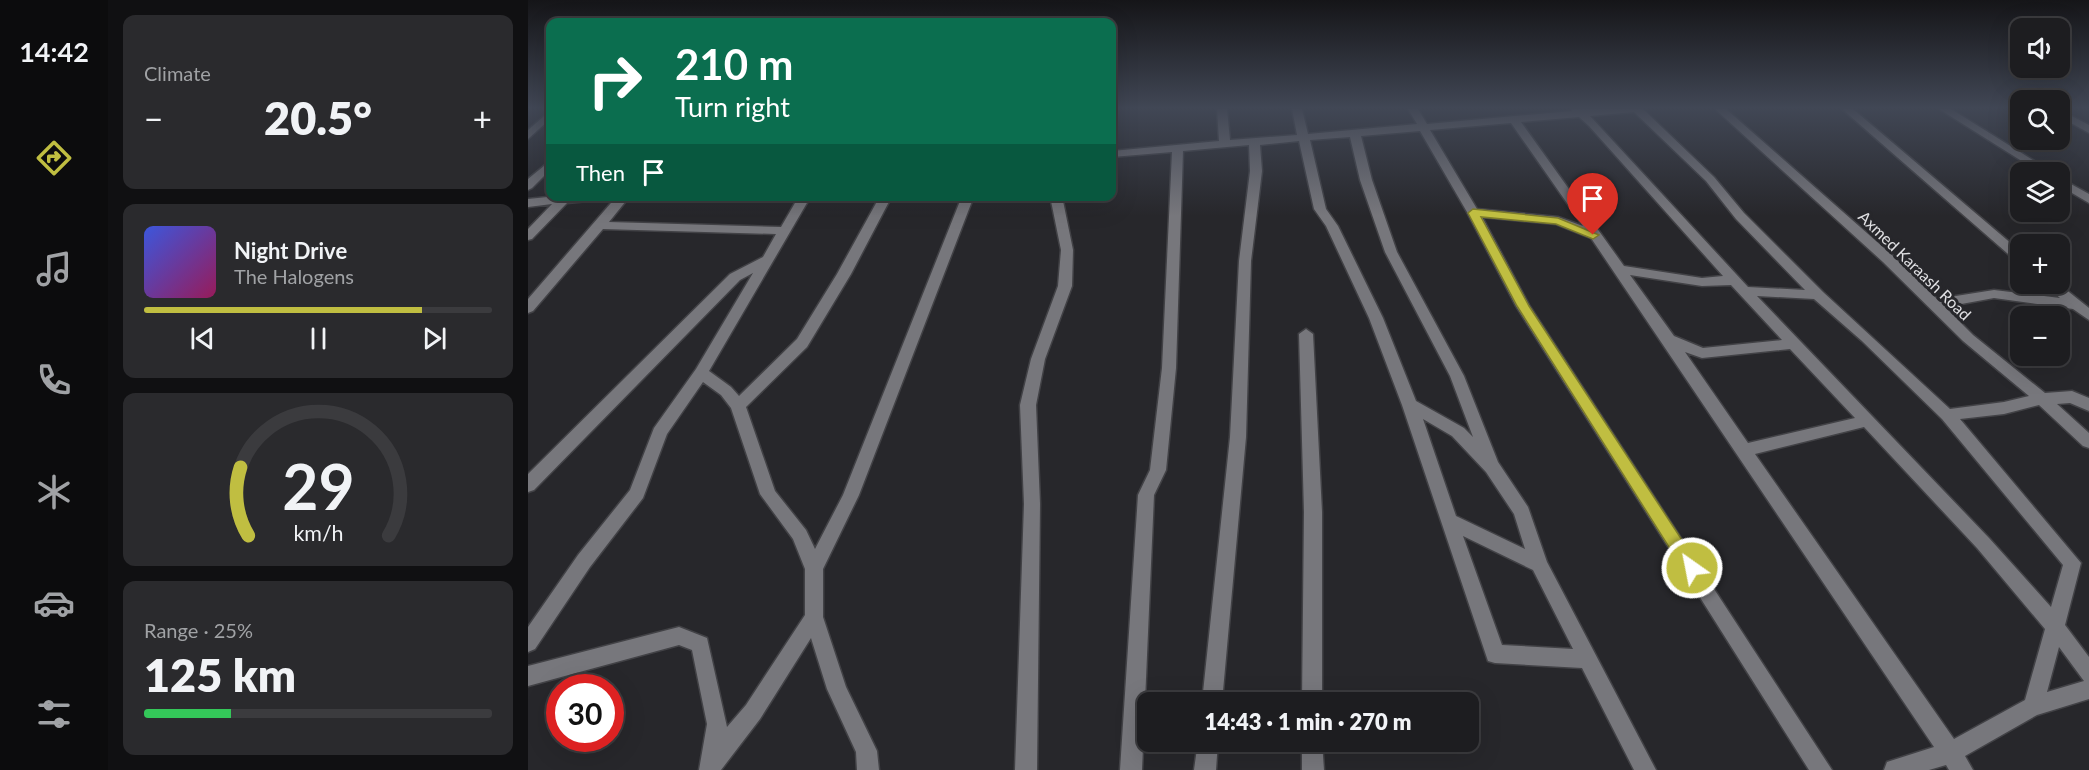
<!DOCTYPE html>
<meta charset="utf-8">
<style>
:root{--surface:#1d1d20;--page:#2a2a2d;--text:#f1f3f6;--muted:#a0a2a5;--line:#3b3b3e;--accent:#c0be41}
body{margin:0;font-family:Lato,sans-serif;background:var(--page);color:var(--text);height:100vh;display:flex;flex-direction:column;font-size:22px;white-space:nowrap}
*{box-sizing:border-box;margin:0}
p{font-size:20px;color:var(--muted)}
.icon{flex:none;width:33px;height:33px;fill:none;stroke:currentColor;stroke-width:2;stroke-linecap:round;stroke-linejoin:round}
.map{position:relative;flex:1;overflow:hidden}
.details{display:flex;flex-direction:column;gap:15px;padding:15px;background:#101012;width:420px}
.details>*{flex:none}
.guide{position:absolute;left:18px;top:18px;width:570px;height:183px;border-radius:12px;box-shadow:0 6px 24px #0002,0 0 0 2px var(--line);background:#0b6e4f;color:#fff;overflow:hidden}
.tools{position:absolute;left:1482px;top:18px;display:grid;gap:12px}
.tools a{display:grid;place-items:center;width:60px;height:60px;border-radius:12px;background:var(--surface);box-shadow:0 6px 24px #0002,0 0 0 2px var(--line);font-size:30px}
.speed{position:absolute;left:18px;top:674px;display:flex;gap:12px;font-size:30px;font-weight:700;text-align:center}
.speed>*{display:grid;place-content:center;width:78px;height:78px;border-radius:50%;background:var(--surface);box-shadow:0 6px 24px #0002,0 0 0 2px var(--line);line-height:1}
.speed .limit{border:9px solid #d22;background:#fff;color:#111}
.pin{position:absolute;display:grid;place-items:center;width:51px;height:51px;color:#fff;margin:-62px -26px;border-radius:50% 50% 50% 0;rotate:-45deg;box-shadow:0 0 6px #0007}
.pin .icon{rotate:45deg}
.me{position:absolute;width:66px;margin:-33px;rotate:327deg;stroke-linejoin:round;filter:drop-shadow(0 0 4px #0008)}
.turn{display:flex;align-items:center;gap:21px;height:126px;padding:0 30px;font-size:27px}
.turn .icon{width:78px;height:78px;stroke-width:2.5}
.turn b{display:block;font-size:42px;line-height:51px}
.then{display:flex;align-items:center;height:57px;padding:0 30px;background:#0003;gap:12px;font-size:22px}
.big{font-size:45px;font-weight:800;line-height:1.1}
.details .card{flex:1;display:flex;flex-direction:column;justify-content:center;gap:9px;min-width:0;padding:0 21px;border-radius:12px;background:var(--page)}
.details .dial{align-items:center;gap:0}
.dial svg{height:156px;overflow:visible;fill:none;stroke:var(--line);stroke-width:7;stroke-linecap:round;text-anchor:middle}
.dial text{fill:var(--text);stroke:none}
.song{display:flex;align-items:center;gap:18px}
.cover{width:72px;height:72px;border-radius:9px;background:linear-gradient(135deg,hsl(230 70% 55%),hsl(330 70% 35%))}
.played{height:6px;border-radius:3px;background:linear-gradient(90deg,var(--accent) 80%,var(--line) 80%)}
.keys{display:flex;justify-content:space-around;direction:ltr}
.heat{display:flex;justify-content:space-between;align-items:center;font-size:33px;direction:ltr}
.charge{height:9px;border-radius:4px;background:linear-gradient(90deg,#34c759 25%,var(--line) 0)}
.trip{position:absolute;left:609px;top:692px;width:342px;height:60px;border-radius:12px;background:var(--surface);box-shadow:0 6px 24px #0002,0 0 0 2px var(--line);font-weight:800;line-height:60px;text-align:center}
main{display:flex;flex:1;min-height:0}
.tabs{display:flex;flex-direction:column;width:108px;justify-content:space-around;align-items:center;background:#0c0c0d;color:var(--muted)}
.tabs .icon{width:42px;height:42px}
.tabs .active{color:var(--accent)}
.tabs b{font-size:27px;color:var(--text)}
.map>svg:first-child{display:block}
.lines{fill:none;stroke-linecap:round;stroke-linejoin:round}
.minor-casing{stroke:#424246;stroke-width:3}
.minor{fill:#77777c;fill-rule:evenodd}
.route{fill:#c0be41;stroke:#7d7c2a;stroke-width:1.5}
.labels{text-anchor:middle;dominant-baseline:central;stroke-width:6;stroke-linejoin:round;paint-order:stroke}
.street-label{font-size:16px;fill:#e1e1e4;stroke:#27272b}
</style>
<main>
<nav class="tabs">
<b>14:42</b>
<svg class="icon active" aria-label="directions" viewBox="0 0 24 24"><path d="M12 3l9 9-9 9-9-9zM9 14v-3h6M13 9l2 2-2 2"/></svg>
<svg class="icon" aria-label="music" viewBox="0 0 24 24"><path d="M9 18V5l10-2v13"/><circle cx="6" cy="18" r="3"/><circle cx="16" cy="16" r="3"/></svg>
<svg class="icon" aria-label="phone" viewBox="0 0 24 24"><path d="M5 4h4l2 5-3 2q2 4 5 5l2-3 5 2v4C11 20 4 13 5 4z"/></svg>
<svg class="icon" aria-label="climate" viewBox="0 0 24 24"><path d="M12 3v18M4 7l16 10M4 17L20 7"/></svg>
<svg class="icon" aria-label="car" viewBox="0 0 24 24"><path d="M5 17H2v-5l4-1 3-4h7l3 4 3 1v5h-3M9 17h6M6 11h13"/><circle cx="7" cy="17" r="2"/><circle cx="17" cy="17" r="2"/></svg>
<svg class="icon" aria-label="filters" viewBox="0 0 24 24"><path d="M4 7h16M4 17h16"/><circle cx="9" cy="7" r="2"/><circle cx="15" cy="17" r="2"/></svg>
</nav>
<section class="details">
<div class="card"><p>Climate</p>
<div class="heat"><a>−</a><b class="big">20.5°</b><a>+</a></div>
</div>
<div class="card">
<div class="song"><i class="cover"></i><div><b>Night Drive</b><p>The Halogens</p></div></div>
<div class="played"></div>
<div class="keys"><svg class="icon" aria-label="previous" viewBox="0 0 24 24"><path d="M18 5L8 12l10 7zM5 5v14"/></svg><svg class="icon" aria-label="pause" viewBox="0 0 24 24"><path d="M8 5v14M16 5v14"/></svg><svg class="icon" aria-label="next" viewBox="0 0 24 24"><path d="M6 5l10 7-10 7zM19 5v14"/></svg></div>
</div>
<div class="card dial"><svg viewBox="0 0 100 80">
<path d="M14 69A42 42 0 1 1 86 69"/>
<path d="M14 69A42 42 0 0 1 10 34" stroke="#c0be41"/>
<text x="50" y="56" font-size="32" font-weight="700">29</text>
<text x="50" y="72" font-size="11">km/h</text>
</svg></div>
<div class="card"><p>Range · 25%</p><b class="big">125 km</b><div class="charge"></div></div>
</section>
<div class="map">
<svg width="1561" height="770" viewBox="0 0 1561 770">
<rect width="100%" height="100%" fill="#27272b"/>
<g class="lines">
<!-- minor casing -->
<g class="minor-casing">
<path id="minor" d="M689,109H699L702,140L769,135L764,109H774L780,134L889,124L880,109H890L899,124L1044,111L1043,109H1115L1186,177L1216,213L1295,292L1422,409L1476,402L1501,396L1435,341L1355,262L1187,109H1198L1365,256L1409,299L1466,290L1532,298L1516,284H1531L1561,308V320L1545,309L1466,298L1417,307L1445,335L1517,393L1544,391L1561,398V411L1542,403L1529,404L1561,433V448L1555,446L1511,405L1476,414L1432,419L1553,563L1537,625L1561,657V699L1509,715L1437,756L1445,770H1421L1418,765L1401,770H1356L1359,762L1406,747L1063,238L1028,224L954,217L1001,305L1304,770H1281L988,306L939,212L892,131L833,136L844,180L869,252L936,376L970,462L1000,507L1019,562L1128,770H1106L1054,668L967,663L960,661L874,405L841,318L798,226L786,209L771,141L732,145L734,171L723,261L718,437L694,702H674L702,437L711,261L722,171L721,145L655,151L648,368L638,470L626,495L614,770H592L610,495L622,470L634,368L644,152L584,157V151L691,141ZM1106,112L1178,181L1208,219L1277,290L1220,287L1062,116ZM1051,117L1061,126L1195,276L1174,278L1096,266L993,122ZM983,123L1055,226L1030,217L949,209L902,130ZM822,137L832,180L857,252L922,376L945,437L936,428L888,401L855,318L810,226L798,209L782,140ZM1102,275L1174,286L1203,285L1254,340L1175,348L1146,336ZM1229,296L1286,299L1334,341L1414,419L1535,565L1523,607L1461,538ZM1262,349L1327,418L1220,443L1157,352L1174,358ZM895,419L924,436L958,472L986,514L997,549L928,516ZM1336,427L1449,548L1517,629L1497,700L1426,739L1227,454ZM935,536L1005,570L1045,649L974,645ZM1531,647L1556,681L1519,692Z
M1314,109H1325L1492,251V261L1487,260Z
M1411,109H1423L1524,172H1511Z
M1532,110L1561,125V133L1532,117Z
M22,111V119L0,139V130Z
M22,161V170L4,188L0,190V179Z
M1532,178L1561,194V203L1532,186Z
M29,196H76L70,200L39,203L4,239L0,240V229L24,204L0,207V199Z
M89,196H102L81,222L253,227L271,196H283L181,371L203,387L211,396L269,339L309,274L352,196H364L323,274L279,347L218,407L247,491L278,530L287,549L315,495L434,196H446L331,495L295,569V617L318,687L349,751L351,770H329L328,752L299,689L283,638L232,719L193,770H171L179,724L164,650L151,645L0,686V666L151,627L179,638L199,727L218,705L277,615V569L265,539L232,494L203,408L193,395L175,382L139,434L115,498L62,567L7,649L0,652V627L50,555L102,490L126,428L168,369L225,273L212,280L6,490L0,492V474L202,274L235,257L248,234L75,229L5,311L0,313V299Z
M522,196H534L545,250L544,286L517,359L508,405L512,504L509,770H487L496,504L492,405L503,359L530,286L533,250Z
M778,329L785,334L794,512V702H774L776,512L771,334Z
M670,741H690L688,770H666Z
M774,741H794L796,770H774Z"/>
</g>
<!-- minor -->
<use href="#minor" class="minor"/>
</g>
<!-- sky -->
<linearGradient id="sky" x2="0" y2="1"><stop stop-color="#151518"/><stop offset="0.5" stop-color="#414755"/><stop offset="1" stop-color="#414755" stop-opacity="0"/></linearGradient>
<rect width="1561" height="216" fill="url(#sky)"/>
<!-- route -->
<path class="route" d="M945,209L1030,218L1071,235L1065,239L1028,224L953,217L1001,306L1169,563L1172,568L1169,574L1164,576L1158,574L989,306L940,213Z"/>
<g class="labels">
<!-- street labels -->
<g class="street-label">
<text transform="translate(1387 265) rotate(44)">Axmed Karaash Road</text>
</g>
</g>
</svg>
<div class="tools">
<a><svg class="icon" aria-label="sound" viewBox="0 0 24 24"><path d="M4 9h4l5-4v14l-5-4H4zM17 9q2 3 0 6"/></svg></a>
<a><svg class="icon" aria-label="search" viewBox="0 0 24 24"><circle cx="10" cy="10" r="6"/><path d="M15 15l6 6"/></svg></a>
<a><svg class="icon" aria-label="layers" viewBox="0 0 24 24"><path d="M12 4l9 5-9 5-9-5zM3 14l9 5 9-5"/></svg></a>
<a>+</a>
<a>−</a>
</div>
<div class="speed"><div class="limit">30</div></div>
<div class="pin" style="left:1065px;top:235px;background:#d93025"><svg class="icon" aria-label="arrive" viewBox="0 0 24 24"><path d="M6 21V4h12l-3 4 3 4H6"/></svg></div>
<svg class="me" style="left:1164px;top:568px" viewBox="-20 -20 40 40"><circle r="17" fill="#c0be41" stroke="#fff" stroke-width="3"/><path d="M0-11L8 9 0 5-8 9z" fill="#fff"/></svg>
<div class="trip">14:43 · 1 min · 270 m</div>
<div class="guide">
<div class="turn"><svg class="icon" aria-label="right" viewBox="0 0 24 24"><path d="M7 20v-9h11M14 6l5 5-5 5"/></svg><div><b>210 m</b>Turn right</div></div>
<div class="then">Then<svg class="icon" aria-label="arrive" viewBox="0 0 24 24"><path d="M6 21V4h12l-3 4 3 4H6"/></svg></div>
</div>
</div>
</main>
